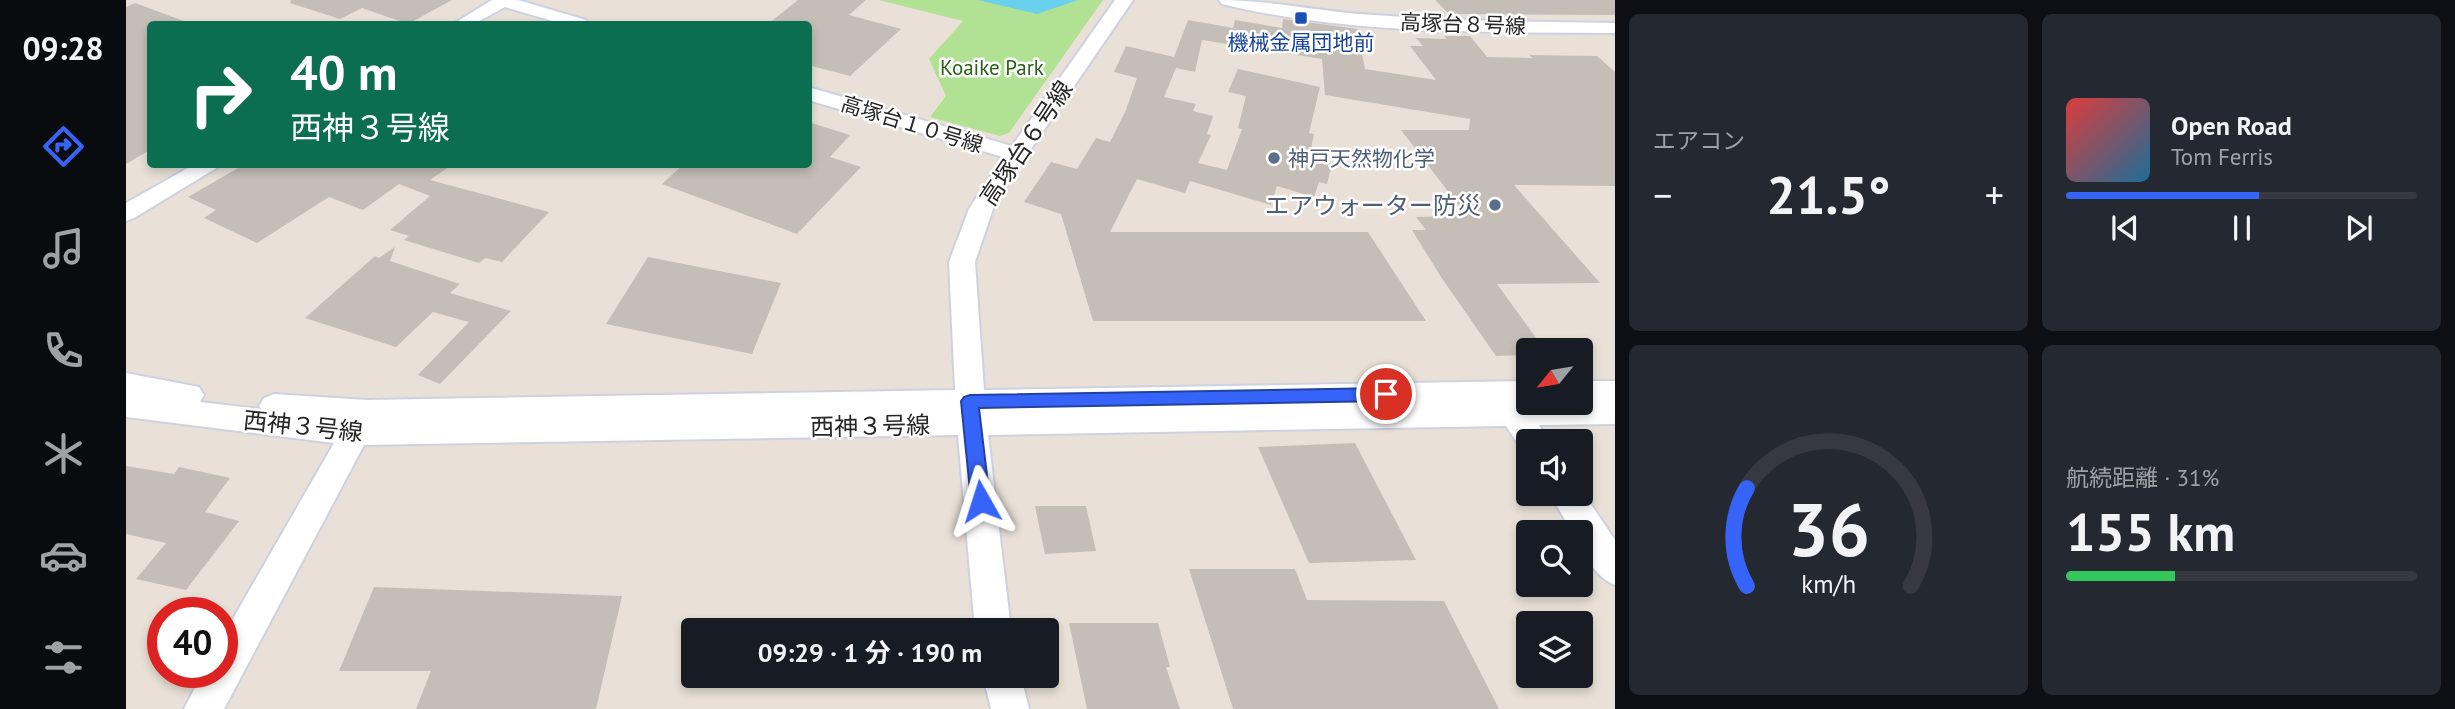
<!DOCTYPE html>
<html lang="ja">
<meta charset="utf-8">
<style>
:root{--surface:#171b24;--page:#242831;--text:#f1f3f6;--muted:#9ea1a6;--line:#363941;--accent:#3664f8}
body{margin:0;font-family:"PT Sans","Noto Sans JP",sans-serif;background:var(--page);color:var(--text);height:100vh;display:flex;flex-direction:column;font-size:26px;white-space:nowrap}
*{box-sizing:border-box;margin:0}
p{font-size:23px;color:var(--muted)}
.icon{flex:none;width:38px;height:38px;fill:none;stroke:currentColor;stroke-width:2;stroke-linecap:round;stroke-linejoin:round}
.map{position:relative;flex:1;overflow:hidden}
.sheet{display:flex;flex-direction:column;gap:14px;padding:14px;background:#0d0f14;width:840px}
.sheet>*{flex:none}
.top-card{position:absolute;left:21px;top:21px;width:665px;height:147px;border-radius:7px;box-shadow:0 4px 10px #0003;background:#0b6e4f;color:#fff;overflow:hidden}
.needle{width:46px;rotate:240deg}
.tools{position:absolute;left:1390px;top:338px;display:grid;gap:14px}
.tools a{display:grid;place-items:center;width:77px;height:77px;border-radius:7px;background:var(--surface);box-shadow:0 4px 10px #0003;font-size:35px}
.speed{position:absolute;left:21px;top:597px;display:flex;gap:14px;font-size:35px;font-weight:700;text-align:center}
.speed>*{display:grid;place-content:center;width:91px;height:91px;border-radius:50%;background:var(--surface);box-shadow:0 4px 10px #0003;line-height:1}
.speed .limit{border:10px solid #d22;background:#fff;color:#111}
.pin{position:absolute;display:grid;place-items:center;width:60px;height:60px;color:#fff;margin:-30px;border:4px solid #fff;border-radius:50%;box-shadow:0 2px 7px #0007}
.me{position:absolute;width:77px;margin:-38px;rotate:354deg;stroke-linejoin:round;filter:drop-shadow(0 0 5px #0008)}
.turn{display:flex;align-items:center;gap:24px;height:147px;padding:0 28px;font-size:32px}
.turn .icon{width:91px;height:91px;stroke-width:2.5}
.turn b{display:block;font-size:49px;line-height:60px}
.big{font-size:52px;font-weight:700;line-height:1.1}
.sheet .widget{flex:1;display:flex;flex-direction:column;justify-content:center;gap:10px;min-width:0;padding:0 24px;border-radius:10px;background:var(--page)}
.sheet .dial{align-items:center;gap:0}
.dial svg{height:182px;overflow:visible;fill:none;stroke:var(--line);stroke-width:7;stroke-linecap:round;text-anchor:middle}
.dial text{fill:var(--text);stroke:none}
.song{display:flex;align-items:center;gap:21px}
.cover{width:84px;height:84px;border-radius:10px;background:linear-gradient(135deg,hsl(0 70% 55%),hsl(200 70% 35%))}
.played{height:7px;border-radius:4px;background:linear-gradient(90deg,var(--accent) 55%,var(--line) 55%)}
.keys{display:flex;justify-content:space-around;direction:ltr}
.heat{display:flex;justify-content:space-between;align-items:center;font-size:38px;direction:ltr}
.charge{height:10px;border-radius:5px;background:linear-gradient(90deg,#34c759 31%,var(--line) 0)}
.sheet .tiles{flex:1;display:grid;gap:14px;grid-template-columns:repeat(2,1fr)}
.trip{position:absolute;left:555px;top:618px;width:378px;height:70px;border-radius:7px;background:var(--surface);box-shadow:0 4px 10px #0003;font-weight:700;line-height:70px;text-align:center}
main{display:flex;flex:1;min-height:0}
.dock{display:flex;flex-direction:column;width:126px;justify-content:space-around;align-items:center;background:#090b0e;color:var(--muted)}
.dock .icon{width:49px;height:49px}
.dock .active{color:var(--accent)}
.dock b{font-size:32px;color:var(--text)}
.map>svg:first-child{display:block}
.green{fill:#b1e193}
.water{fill:#69d0ed}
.building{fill:#c4beb7}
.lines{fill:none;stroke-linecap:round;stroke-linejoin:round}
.secondary-casing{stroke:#cdd1e0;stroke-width:4}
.secondary{fill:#fff;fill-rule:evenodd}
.route{fill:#3664f8;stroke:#2341a1;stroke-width:2}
.transit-dot{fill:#1a4fb4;stroke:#fff;stroke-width:2.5}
.service-dot{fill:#5c6f8a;stroke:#fff;stroke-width:2.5}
.labels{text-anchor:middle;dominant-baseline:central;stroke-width:5;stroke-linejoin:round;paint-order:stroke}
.far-street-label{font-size:21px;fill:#262626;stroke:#fff}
.far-transit-label{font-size:21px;fill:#164399;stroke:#fff}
.far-park-label{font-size:21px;fill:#2b6119;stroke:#fff}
.far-service-label{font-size:21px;fill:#4e5e75;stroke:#fff;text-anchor:start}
.street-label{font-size:24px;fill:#262626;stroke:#fff}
.service-label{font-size:24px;fill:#4e5e75;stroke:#fff;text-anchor:end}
</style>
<main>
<nav class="dock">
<b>09:28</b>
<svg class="icon active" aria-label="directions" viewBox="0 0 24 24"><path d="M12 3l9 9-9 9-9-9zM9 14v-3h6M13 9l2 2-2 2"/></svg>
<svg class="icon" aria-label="music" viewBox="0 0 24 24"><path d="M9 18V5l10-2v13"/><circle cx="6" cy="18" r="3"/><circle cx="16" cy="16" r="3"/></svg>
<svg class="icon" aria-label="phone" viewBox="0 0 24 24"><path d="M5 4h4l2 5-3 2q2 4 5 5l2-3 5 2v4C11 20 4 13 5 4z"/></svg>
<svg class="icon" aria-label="climate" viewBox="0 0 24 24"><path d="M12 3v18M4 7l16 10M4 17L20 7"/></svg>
<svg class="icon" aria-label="car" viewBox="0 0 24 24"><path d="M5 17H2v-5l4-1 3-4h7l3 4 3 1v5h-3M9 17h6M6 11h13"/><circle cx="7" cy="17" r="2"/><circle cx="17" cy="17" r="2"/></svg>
<svg class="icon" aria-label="filters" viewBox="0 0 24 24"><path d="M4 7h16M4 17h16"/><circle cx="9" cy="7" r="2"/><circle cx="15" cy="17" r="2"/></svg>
</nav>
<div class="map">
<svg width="1489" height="709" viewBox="0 0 1489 709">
<rect width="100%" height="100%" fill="#e9e1d7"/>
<!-- green -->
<path class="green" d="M753,0H977L883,133L874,136L804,117L820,96L803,59L837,21Z"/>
<!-- water -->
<path class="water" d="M852,0H952L911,14Z"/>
<!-- building -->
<path class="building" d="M165,0H326L282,24L236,8L214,19L164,3Z
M672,0H740L723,15L775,29L724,76L682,65V24H642Z
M1309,0H1489V15L1323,14Z
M9,3L63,23L24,24V150L0,164V7Z
M1157,19L1231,29L1239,69L1310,80L1284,46H1297L1290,38L1321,39L1318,36H1344L1361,57L1407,58L1403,55L1471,56L1489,72V186L1388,185L1474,283L1371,284L1419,350H1402V355L1370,356L1315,277L1286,230H1300L1290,217L1341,216L1275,130H1343L1344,119L1199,95L1196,59L1076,40L1069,72L1050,68L1038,97L1070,104L1067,111L1087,116L1081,134L1085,135L1072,163L1101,170L1116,129L1112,128L1120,96L1102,92L1112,69L1194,87L1183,133L1188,134L1183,158L1206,164L1201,184L1193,182L1188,197L1151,186L1145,205L1064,181L1059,193L1011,179L984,232H1242L1300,321H967L935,214L898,202L925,162L951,169L970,138L984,142L1000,110L1011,78L988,72L1000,46L1048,57L1062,20L1107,28L1109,20L1156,28Z
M682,122L724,135L704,157L735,167L671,234L536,184L558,164H682Z
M119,164H327L304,180L423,212L376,262L359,258L353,263L278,240L283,236L264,230L304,196L273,184L237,210L203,197L131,243L78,218L90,210L62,197Z
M269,247L264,261L334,284L324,293L385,311L314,384L292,375L343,322L307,312L270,347L179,318L249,256L253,258Z
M522,257L655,283L626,354L480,324Z
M1229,443L1290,560L1183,563L1132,447Z
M0,466L48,474L53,467L104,478L79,512L113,521L60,590L10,579L40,543L0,534Z
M909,506H960L970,551L919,554Z
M1063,569H1169L1181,600L1318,601L1373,709H1107Z
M248,587L496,596L470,709H290L305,671H213Z
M943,623H1032L1044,667H1040L1054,709H961Z"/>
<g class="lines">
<!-- secondary casing -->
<g class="secondary-casing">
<path id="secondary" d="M366,0H392L460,20L463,24H437L379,7L348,24H327Z
M989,0H1007L881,184L867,209L849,262L858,390L1402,381V402H1454V381H1489V424L1413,425L1422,441H1402V452L1396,450L1380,426L862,435L885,630H849L832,435L238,445L98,709H58L77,672H96V638L208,443L0,417V373L73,387L78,395L74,402L135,409L133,406L138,398L148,394L241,400L829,390L823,262L843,209L877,157L682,100V87L886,146Z
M1093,0C1145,0 1196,12 1248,15C1328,21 1409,22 1489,23V33C1359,32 1223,35 1096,4Z
M69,164H97L8,218L0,221V203Z
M1454,488L1489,540V585C1470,578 1454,552 1454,532H1446L1424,494H1454Z
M857,676H895L903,709H865Z"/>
</g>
<!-- secondary -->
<use href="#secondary" class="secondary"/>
</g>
<!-- route -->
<path class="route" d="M1260,388L1266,390L1268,394L1266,399L1260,401L853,408L864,501L861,507L855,509L848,507L845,501L835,401L838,397L844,395Z"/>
<!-- markers -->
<rect class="transit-dot" x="1168" y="11" width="14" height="14" rx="3.5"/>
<g class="service-dot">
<circle cx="1148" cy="158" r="7"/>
<circle cx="1369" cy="205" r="7"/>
</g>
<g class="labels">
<!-- far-street labels -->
<g class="far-street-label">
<text transform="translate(1337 24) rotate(2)">高塚台８号線</text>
<text transform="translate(786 124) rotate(17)">高塚台１０号線</text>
</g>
<!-- far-transit labels -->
<g class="far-transit-label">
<text x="1175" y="42">機械金属団地前</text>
</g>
<!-- far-park labels -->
<g class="far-park-label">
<text x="866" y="67">Koaike Park</text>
</g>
<!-- far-service labels -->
<g class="far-service-label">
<text x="1162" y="158">神戸天然物化学</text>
</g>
<!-- street labels -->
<g class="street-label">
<text transform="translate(900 143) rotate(-56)">高塚台６号線</text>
<text transform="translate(177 426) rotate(6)">西神３号線</text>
<text transform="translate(744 426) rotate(-1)">西神３号線</text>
</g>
<!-- service labels -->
<g class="service-label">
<text x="1355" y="205">エアウォーター防災</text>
</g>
</g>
</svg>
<div class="tools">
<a><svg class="needle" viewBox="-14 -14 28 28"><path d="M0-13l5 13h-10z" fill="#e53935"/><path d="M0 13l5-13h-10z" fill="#9ea1a6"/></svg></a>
<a><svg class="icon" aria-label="sound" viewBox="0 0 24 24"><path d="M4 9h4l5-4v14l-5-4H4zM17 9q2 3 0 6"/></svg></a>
<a><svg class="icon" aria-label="search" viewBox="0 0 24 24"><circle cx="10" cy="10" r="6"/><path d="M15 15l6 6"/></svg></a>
<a><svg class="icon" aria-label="layers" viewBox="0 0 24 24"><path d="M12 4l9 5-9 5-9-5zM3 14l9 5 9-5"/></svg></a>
</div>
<div class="speed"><div class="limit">40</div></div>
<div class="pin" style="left:1260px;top:394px;background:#d93025"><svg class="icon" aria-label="arrive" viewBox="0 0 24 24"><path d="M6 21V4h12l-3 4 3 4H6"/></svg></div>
<svg class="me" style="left:855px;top:501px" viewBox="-20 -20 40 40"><path d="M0-17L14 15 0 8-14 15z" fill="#3664f8" stroke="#fff" stroke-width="4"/></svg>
<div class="trip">09:29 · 1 分 · 190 m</div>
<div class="top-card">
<div class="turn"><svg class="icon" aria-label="right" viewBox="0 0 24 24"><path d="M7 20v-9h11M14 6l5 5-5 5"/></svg><div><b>40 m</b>西神３号線</div></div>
</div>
</div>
<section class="sheet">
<div class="tiles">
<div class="widget"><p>エアコン</p>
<div class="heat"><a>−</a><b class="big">21.5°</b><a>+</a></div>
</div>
<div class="widget">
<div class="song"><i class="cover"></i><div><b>Open Road</b><p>Tom Ferris</p></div></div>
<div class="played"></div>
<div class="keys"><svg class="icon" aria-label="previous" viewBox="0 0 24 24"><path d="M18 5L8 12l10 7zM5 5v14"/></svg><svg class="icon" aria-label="pause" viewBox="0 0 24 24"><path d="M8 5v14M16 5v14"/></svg><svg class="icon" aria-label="next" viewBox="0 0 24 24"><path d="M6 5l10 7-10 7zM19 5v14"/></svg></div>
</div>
<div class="widget dial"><svg viewBox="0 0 100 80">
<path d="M14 69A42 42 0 1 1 86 69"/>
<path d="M14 69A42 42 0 0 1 14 26" stroke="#3664f8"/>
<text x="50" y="56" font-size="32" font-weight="700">36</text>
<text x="50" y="72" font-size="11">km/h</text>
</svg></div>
<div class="widget"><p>航続距離 · 31%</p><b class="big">155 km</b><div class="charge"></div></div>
</div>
</section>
</main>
